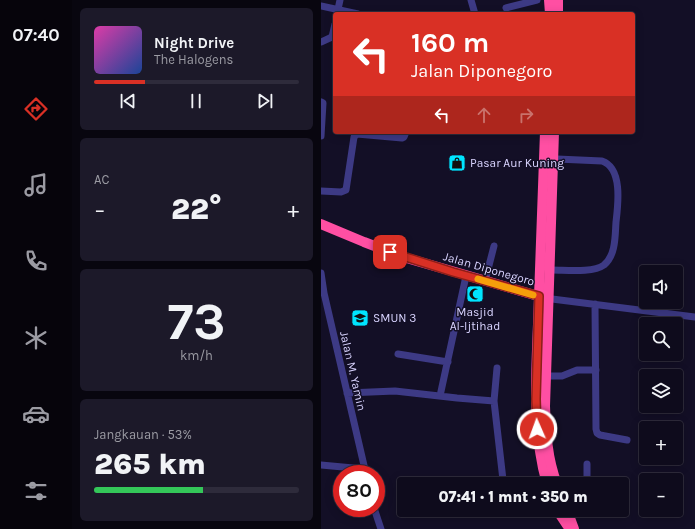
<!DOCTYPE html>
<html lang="id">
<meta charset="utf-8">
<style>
:root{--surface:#0e0b1c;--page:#1c1929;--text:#f1f3f6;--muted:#9b9ba3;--line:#2e2b3b;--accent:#d93025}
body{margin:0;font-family:Karla,sans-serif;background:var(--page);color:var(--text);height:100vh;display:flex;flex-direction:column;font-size:15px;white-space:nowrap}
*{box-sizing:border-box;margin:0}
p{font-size:13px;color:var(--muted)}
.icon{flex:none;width:22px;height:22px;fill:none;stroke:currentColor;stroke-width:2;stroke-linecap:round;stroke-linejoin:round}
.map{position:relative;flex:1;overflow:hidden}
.panel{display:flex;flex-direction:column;gap:8px;padding:8px;background:#08060f;width:249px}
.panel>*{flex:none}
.banner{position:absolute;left:12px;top:12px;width:302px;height:122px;border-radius:4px;box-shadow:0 2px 10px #0003,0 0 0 1px var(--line);background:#d93025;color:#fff;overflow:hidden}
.controls{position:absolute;left:318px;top:265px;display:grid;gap:8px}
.controls a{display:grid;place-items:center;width:44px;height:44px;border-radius:4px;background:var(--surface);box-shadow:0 2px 10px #0003,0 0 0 1px var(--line);font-size:20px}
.speed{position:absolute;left:12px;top:465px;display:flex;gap:8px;font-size:20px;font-weight:700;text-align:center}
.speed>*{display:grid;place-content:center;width:52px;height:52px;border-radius:50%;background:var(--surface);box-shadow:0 2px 10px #0003,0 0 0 1px var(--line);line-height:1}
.speed .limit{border:6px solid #d22;background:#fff;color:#111}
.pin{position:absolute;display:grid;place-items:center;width:34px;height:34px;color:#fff;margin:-17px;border-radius:8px;box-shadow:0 2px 6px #0006}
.me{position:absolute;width:44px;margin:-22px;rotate:358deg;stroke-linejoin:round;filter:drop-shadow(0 0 3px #0008)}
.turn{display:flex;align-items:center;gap:14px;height:84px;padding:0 12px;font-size:18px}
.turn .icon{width:52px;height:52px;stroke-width:2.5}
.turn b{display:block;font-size:28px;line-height:34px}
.lanes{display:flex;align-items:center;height:38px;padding:0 12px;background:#0003;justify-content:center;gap:20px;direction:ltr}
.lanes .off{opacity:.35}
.big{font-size:30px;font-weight:800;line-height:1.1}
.panel .widget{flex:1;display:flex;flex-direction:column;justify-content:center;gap:6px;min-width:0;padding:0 14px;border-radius:6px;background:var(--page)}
.panel .dial{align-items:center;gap:0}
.dial b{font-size:52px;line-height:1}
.song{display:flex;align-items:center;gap:12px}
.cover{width:48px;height:48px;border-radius:6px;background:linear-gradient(135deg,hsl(320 70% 55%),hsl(220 70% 35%))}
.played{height:4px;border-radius:2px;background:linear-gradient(90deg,var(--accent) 25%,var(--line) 25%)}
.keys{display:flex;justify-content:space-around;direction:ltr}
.heat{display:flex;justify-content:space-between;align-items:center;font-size:22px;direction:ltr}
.charge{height:6px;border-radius:3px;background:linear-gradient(90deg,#34c759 53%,var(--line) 0)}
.trip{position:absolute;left:76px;top:477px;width:232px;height:40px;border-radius:4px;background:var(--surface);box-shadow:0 2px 10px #0003,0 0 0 1px var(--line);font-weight:800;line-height:40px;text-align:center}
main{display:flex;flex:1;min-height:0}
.dock{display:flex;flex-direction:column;width:72px;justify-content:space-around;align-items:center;background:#06040b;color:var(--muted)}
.dock .icon{width:28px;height:28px}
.dock .on{color:var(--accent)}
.dock b{font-size:18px;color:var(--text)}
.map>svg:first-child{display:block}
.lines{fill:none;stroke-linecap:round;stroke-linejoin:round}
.minor{stroke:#3d3a85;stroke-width:7}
.highway{stroke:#ff4fa3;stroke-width:10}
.highway-bridge{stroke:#ff4fa3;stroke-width:10}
.route-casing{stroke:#8d1f18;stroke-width:10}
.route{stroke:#d93025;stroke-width:7}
.slow{stroke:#f59e0b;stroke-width:7}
.labels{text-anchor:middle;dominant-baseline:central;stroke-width:3;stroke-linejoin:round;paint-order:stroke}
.poi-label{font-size:12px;fill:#d9d4ff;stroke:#130f26;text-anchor:start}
.street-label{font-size:12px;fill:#d9d4ff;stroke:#130f26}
</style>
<main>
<nav class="dock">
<b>07:40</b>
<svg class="icon on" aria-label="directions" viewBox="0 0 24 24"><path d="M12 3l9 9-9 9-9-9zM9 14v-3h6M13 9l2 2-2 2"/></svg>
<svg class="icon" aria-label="music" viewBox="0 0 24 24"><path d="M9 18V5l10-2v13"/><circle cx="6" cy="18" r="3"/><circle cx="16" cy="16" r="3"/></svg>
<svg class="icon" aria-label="phone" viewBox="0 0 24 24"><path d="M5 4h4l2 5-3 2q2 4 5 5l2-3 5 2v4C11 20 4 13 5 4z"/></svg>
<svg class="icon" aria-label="climate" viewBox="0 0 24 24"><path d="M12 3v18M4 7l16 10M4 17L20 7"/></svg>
<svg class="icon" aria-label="car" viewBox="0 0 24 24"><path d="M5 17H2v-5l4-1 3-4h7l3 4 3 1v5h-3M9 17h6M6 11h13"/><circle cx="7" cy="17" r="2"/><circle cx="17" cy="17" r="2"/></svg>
<svg class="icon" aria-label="filters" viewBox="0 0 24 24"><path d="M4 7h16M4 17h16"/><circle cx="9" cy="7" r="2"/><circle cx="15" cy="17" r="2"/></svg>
</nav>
<section class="panel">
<div class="widget">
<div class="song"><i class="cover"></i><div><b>Night Drive</b><p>The Halogens</p></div></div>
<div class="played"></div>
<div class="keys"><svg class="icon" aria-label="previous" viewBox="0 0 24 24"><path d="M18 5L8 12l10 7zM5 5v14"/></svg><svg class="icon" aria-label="pause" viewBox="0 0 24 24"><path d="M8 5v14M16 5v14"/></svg><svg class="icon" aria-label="next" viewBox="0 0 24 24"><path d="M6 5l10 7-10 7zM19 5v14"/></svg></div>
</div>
<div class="widget"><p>AC</p>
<div class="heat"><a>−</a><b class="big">22°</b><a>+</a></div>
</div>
<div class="widget dial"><b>73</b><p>km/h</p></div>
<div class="widget"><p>Jangkauan · 53%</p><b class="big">265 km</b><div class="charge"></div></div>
</section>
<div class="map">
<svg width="374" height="529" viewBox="0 0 374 529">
<rect width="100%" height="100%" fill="#130f26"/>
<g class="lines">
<!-- minor -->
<path class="minor" d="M150,0L154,14
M0,6L37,14
M185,8L216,0
M16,14L19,0
M0,42L11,37L14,24
M0,102L2,103L0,136
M0,191L20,192L25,190L33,137L36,134L81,138L83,137L85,132
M232,270C245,270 272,273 283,265C295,255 294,236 295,222C297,205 302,168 281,161L236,159
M0,273L3,293L45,474
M164,281L173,246
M231,299L374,317
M274,304L275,429L276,433L279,435L306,440
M77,354L127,362
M176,368L173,401L182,480
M229,376H241L256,370H275
M26,393L74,391L136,398L173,401
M119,396L145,276
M0,465L43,469
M265,484L266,480V464
M53,508L60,529"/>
<!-- highway -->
<path class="highway" d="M228,0L229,14
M237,0V14
M224,132C222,196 219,260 217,324C215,377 211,432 226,484
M0,224L43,242L82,257L217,296
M236,510L246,525
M246,510L253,529"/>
<!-- highway-bridge -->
<path class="highway-bridge" d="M233,132L224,406C225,433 226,458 236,484"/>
</g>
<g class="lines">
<!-- route casing -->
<g class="route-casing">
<path id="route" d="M69,252L132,272L218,296L215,399L216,429"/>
</g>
<!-- route -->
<use href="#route" class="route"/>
<!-- slow -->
<path class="slow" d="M157,279L212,295"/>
</g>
<!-- icons -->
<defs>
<g id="shop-square" transform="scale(0.9)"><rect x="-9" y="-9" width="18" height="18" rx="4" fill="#00e5ff" stroke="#130f26"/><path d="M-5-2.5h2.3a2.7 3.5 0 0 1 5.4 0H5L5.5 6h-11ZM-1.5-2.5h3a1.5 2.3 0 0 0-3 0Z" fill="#111"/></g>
<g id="mosque-square" transform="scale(0.9)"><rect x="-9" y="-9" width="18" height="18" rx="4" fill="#00e5ff" stroke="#130f26"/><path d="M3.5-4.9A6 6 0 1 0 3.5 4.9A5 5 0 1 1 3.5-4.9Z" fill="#111"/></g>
<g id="school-square" transform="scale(0.9)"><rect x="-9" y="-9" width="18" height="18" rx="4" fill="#00e5ff" stroke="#130f26"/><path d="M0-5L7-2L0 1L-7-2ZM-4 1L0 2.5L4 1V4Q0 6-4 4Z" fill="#111"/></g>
</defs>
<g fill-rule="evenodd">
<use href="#shop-square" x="136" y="163"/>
<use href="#mosque-square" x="154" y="294"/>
<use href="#school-square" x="39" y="318"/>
</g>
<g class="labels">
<!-- poi labels -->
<g class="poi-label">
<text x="149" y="163">Pasar Aur Kuning</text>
<text x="154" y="312" text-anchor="middle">Masjid<tspan x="154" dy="14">Al-Ijtihad</tspan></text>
<text x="52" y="318">SMUN 3</text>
</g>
<!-- street labels -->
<g class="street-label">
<text transform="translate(168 269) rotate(16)">Jalan Diponegoro</text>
<text transform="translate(32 371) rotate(77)">Jalan M. Yamin</text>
</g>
</g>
</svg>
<div class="controls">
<a><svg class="icon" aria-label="sound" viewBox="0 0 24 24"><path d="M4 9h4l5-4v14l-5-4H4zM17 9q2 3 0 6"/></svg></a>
<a><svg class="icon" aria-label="search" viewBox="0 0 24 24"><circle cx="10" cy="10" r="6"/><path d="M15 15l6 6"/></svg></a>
<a><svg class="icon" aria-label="layers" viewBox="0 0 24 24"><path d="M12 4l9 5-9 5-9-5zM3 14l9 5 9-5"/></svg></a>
<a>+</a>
<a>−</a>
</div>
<div class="speed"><div class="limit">80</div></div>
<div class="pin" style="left:69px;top:252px;background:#d93025"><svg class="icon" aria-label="arrive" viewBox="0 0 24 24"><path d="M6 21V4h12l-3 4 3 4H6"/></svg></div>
<svg class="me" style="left:216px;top:429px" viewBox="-20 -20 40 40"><circle r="17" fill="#d93025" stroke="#fff" stroke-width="3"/><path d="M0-11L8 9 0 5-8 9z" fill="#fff"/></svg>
<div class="trip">07:41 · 1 mnt · 350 m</div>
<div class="banner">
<div class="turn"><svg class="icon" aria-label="left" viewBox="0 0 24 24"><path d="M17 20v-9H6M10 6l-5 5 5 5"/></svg><div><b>160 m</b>Jalan Diponegoro</div></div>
<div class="lanes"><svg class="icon" aria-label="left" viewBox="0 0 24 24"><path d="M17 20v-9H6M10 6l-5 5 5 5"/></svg><svg class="icon off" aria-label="ahead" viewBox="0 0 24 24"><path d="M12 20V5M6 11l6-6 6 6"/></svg><svg class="icon off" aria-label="right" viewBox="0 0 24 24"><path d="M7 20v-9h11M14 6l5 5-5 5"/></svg></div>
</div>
</div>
</main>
